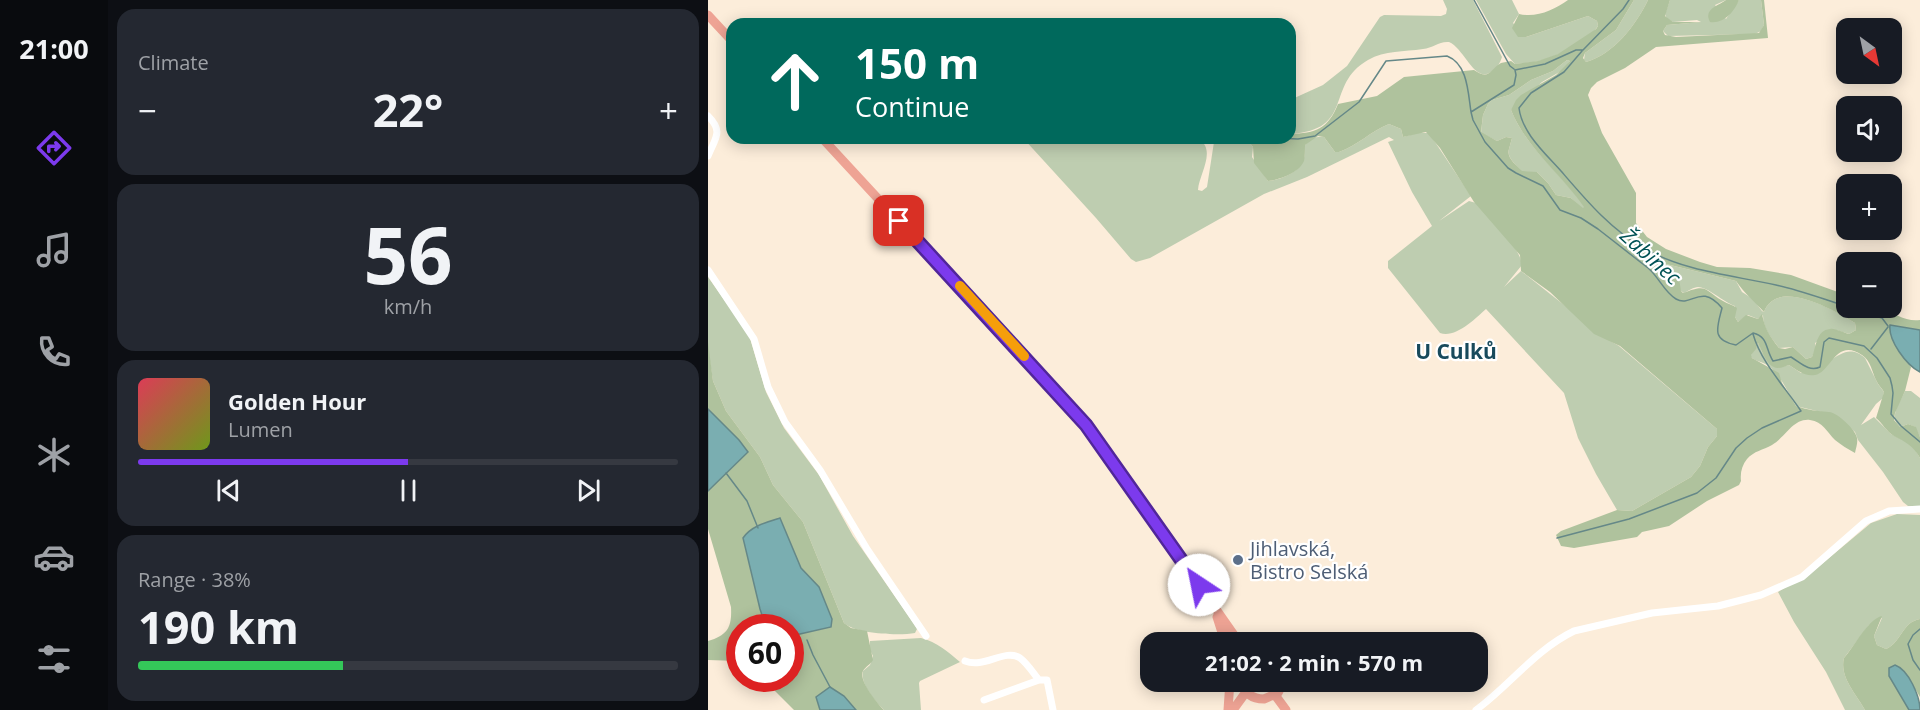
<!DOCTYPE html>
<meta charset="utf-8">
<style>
:root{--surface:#171b24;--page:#242831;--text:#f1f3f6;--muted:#9ea1a6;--line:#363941;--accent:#7c3aed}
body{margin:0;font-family:"Open Sans",sans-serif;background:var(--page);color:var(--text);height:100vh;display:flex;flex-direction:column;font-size:22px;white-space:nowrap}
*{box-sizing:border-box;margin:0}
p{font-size:20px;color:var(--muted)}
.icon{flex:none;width:33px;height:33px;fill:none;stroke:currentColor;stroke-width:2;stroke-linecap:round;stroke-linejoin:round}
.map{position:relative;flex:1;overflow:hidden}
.sheet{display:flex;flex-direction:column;gap:9px;padding:9px;background:#0d0f14;width:600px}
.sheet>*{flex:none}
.guide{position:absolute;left:18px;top:18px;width:570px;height:126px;border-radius:18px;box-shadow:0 3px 15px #0003;background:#00695c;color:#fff;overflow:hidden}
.needle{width:39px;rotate:147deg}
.fabs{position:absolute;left:1128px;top:18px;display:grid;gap:12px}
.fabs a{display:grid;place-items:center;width:66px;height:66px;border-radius:12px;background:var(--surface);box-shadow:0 3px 15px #0003;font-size:30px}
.speed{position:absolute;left:18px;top:614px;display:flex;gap:12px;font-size:30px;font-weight:700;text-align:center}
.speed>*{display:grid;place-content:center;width:78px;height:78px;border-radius:50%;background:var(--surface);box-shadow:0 3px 15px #0003;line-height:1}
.speed .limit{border:9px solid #d22;background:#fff;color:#111}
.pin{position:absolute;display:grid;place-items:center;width:51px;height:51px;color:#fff;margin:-26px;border-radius:12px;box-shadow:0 3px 9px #0006}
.me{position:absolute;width:66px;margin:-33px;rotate:326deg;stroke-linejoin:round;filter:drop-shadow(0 0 4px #0008)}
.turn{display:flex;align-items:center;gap:21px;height:126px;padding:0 30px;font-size:27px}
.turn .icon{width:78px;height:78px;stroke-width:2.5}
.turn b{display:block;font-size:42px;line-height:51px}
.big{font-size:45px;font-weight:700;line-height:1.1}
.sheet .card{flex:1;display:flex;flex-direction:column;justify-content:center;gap:9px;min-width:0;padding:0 21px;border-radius:18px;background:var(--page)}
.sheet .dial{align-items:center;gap:0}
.dial b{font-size:78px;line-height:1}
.song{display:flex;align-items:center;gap:18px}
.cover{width:72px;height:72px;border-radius:9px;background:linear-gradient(135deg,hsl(350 70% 55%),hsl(80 70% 35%))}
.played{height:6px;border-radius:3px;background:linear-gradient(90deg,var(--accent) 50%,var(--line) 50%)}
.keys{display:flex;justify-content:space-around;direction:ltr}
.heat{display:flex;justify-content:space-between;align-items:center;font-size:33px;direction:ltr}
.charge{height:9px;border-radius:4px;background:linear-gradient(90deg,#34c759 38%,var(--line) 0)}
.trip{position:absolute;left:432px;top:632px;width:348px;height:60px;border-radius:18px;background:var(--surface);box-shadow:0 3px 15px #0003;font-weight:700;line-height:60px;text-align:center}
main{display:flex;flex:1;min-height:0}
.menu{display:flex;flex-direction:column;width:108px;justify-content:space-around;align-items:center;background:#090b0e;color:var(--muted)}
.menu .icon{width:42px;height:42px}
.menu .on{color:var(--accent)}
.menu b{font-size:27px;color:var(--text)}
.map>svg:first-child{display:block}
.green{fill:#becdb0}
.forest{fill:#afc29d;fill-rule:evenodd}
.water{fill:#7aaeb1;stroke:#658888;stroke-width:1.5}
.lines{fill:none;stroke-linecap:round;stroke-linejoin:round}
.stream{stroke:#658888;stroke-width:1.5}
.minor{stroke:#fff;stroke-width:7}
.major{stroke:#eea394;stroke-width:9}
.route-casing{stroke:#51269a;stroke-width:15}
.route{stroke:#7c3aed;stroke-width:10}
.slow{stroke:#f59e0b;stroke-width:10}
.service-dot{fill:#5c6f8a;stroke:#fff;stroke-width:2}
.labels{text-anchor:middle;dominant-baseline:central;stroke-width:4.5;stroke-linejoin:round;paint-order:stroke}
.service-label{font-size:20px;fill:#4e5e75;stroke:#fff;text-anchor:start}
.water-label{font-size:21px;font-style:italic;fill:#005255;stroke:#fff}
.neighbourhood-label{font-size:21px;font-weight:bold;fill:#184a5c;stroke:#fff}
</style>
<main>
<nav class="menu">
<b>21:00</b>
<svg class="icon on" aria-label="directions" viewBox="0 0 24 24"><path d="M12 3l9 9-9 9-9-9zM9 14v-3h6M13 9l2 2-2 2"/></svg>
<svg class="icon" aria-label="music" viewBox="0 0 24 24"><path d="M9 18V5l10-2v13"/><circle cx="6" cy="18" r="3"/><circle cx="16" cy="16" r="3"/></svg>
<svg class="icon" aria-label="phone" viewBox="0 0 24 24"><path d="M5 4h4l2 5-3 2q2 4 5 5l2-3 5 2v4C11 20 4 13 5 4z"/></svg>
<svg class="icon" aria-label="climate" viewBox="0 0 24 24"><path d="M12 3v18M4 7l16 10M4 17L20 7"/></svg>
<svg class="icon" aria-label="car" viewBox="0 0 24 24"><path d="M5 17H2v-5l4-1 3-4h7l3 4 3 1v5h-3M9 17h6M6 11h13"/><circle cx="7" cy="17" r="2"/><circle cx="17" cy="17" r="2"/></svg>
<svg class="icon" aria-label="filters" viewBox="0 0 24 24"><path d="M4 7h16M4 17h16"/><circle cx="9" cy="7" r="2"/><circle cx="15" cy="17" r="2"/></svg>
</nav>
<section class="sheet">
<div class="card"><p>Climate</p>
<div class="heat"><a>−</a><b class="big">22°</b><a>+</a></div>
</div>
<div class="card dial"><b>56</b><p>km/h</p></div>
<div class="card">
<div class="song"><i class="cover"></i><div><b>Golden Hour</b><p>Lumen</p></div></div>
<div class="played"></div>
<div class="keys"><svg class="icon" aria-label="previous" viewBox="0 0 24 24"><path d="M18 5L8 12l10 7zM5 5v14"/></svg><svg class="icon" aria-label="pause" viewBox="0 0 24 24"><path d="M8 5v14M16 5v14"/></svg><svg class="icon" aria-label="next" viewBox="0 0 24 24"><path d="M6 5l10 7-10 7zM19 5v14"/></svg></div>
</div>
<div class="card"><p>Range · 38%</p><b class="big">190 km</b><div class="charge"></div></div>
</section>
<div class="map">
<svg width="1212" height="710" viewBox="0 0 1212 710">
<rect width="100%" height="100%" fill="#fcedda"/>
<!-- green -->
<path class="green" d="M735,0H765L794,57C792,63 789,69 783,72C766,83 757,49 741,42C731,41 725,48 715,49C696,52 677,50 660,60C616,85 648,130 582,134V100L615,85L639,66L672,17L676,15L733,16L738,14L739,9Z
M768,0H804L811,14L805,23L818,37L880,16L889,21L890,26C879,42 850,56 831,61C823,63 815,63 807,64L798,54Z
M926,0H940C928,25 906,54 878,62L876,60L877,53L908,30Z
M962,0H1018L1007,5L1018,19L1031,0H1053L1056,25L1053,31L1047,34L960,36L955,31L959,25L993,22L989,20L965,22L959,19L957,14Z
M859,60L862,61L855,70L834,82L803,110C818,148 854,174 877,207L875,209L863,198L848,195L840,183L829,172H814C809,166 798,157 801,149C802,145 803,142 804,138L798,137L789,141L773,133L775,115L780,104L784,100L801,95L823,80L845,71Z
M681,124L693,129L695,137L709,133H721L763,196L731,221L761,201L768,203C782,218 811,244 814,265L796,287L813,271L899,339L911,346L1009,429V436L1000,447L992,466L983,477L924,511L909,510L888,474L870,438L856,393L778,309C768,318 747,339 732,333L680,268V261L724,226L704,192L680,142L686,140L681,137L599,177L556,194L442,258L428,262L423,259L388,218L315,138H489C510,149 491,174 490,190L494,191L499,187L506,142L525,140L541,142L545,147L544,157L560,181C572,180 590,173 595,161C597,157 597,150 597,145C602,139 608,136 616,137L627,152H631C649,146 663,131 681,124Z
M958,264L1028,281L1034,292L1045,299L1054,311L1056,312C1069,277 1128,311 1147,323L1148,330L1141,334L1128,330L1107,343L1108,348L1104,357L1098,359L1085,347L1071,348C1063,337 1055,329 1055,315L1050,319L1040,315L1030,322L1027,317V306C1015,302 1000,287 990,287C986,287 980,291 976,293L973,291L963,274H955L953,271V268Z
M0,277L41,335L58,392L76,428L111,475L145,536L206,624L209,629L207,633C191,636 148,634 136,623L95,522L65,485L52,457L18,411L5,381L0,349Z
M1051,343L1054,352L1065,366L1073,367L1081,365L1093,373C1102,369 1113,366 1121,361C1134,353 1143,346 1157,358L1170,384L1176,392L1175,398L1168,404L1153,425L1166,417L1183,434L1199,442L1206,448L1212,458V507L1200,506L1195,502L1175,472L1150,440L1147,432L1140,426L1120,412H1113L1088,406C1080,393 1072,373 1059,365C1053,361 1048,362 1042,356Z
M1197,391H1203L1212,398V437L1207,427L1200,424L1192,427C1180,418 1192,402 1197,391Z
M1189,514L1212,515V619C1194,622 1193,643 1178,649L1169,645L1166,636L1174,618L1161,625L1136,658C1131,677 1149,695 1157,710H1137L1118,672L1086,622L1070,592L1109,568L1163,523Z
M213,638C229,642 240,652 252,662L212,681L211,683L213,710H176C167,701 152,684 155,671L162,665L165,656L162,650V641Z"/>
<!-- forest -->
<path class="forest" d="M860,0H926L908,30L877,53L875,58L878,62C906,54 928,25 940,0H962L957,16L965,22H993L959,25L955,31L957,35L968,37L1051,33L1056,25L1053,0H1056L1060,38L948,47L917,68L889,82L883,88L880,95L894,133L928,193V223L939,237L958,249L992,262L1009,267L1042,268L1083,275L1138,295V308C1149,308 1164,305 1174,309C1187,313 1197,322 1212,320V330L1182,325C1182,341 1194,355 1203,367L1197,391L1187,413L1186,420L1192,427L1200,424L1208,427L1212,437V458C1205,446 1198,442 1186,436C1179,432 1174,423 1168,418L1176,392C1174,388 1170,385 1168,380C1164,372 1163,361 1154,355C1128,337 1123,372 1107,375C1097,377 1089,370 1081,365C1077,366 1074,368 1070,368C1058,367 1054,350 1050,343L1048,349L1043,355L1044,358L1071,373L1074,383L1088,406C1099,410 1110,411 1121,412C1130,413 1148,430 1149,438C1150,443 1148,448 1147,453C1140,449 1133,445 1127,440C1119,432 1115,422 1102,420C1085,418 1077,438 1064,445C1055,450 1046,451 1039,459C1034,465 1032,473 1033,481L1031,485L999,501L961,526L934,532L929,537L866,548L853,546L848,535L853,531L909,510L924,511L983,477L992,466L1000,447L1009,436V429L912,346L886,334L842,292L813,271L812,255L766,202L732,148L718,132L695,137L693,129L681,124C663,131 649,146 631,152H627L616,137L610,136L597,145C597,150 597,157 596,161C591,173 571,180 560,181L546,163L545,147L541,142L555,138H582V134C608,133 620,129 630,104L669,96L696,77L766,70C782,81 782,69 793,63C796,62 800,62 803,61L807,64L830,61L850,54L888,29L890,26L889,21L880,16L818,37H810L804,28L811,14C829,18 846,10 860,0ZM859,60L862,61L848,75L813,95L808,100L803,110C818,148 853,174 876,207L875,208L863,198L848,195L840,183L829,172L814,171C808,165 798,157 801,149C802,145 803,142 804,138L798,137L789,141L773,132L775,115L780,104L784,100L801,95L823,80L845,71ZM958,264L1028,281C1036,293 1047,302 1056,312C1069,277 1127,311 1147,323L1148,330L1141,334C1136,333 1127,328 1122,329C1108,330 1108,348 1104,357L1098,359L1085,347L1077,349L1071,348C1061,335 1057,329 1054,314L1050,319L1038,315L1030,322L1027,317L1029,308C1025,305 1020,304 1015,301C996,290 1000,283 975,293L973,291C971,276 971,276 955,274L953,271V268Z
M1018,0H1031C1026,12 1016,24 1002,22C995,9 1010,6 1018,0Z
M0,342L5,381L18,411L52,457L65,485L95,522L136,623L143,628L159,631L165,660C163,664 157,667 155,671C150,680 170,704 176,710H148L136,696L108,697L112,710H86L54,678H82L83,636L123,627L124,619L111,587L93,568L72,518L56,524L35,538L52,609L58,627H32L31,661L0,660V641C20,635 24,627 23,607L0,529V491L40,452L31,440L0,409Z
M1174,616L1166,636L1169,645L1178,649C1193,643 1194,622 1212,619V697L1197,672L1181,676L1201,710H1157C1149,695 1131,677 1136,658C1146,647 1160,619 1174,616Z"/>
<!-- water -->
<path class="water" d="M1182,325L1212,330V372C1198,365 1180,340 1182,325Z
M0,409L31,440L40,452L0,491Z
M72,518L93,568L111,587L124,619L123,627L83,636L82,627H58L52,609L35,538C43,526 59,522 72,518Z
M1187,665C1201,670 1212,697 1212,710H1201L1181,676V668Z
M122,687L136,696L148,710H112L108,697Z"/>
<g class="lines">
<!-- stream -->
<path class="stream" d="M766,0L802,66L806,69
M921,0L915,9L875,50H868L837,64L807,70L808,75L806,85L763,112L765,120L777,142L800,168L808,173L835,186L852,210L873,218L890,229L940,268C951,277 956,292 968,299C984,308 992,282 1014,308C1009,328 1003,340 1028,345L1045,333C1061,337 1057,349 1065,361L1083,357C1093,363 1101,372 1112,367L1116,342L1121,338L1156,346L1169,358L1182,378L1184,386L1185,393L1183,414L1193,426L1212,442
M874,51L856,72L823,93L811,108C814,133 837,153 853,171C878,200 903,230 937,249C979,272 1023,275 1068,285C1092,290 1115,299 1138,306
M502,138H528
M568,138L590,139L607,136L651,102L678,61L739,56C760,64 760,93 763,112
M1142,308L1174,318L1180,326
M1163,349L1180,327
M18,473L39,501L50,528
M849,538L921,519L989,493L1008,478L1028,448L1039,438L1054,428L1093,411C1076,386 1053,362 1045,334
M1212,629L1205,635L1200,644L1205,660L1212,670
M99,640L105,655L122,687"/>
<!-- minor -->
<path class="minor" d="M0,116C16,132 7,138 0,156
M0,270L46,339L60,387L77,422L112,470L159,549L218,636
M257,661C276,669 297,648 312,658C320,664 325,673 331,680
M276,700L331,680H339L345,710
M768,710C802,685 827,650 866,631L944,613L1010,606L1053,595L1094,577L1158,521L1181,511L1212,509"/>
<!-- major -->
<path class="major" d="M0,15L24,41
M114,138L365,410L412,472L531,642
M509,617L517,642
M532,681C536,693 544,699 556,699L570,693L576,681
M567,695L578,710
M520,710L522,681
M525,710L538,692"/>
</g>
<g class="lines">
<!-- route casing -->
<g class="route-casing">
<path id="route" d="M191,221L378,425L491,585"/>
</g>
<!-- route -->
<use href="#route" class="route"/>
<!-- slow -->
<path class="slow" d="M252,286L316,356"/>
</g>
<!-- markers -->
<circle class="service-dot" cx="530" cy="560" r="6"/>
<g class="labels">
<!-- service labels -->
<g class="service-label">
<text x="542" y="548">Jihlavská,<tspan x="542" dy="23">Bistro Selská</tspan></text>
</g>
<!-- water labels -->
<g class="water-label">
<text transform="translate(943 256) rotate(42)">Žabinec</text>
</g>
<!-- neighbourhood labels -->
<g class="neighbourhood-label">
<text x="748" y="351">U Culků</text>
</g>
</g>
</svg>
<div class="fabs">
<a><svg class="needle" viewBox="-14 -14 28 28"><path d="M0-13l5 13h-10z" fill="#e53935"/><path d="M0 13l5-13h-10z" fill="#9ea1a6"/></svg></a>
<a><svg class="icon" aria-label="sound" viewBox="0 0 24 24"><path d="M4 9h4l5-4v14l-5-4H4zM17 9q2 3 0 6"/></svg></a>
<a>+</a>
<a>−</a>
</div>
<div class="speed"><div class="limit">60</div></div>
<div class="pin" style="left:191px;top:221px;background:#d93025"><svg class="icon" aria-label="arrive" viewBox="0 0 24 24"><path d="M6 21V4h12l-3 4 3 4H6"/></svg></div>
<svg class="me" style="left:491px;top:585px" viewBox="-20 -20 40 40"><circle r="19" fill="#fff"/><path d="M0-13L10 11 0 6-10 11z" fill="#7c3aed"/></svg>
<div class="trip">21:02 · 2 min · 570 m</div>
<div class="guide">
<div class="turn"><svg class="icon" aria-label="ahead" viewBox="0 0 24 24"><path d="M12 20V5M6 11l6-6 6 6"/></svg><div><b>150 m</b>Continue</div></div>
</div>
</div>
</main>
